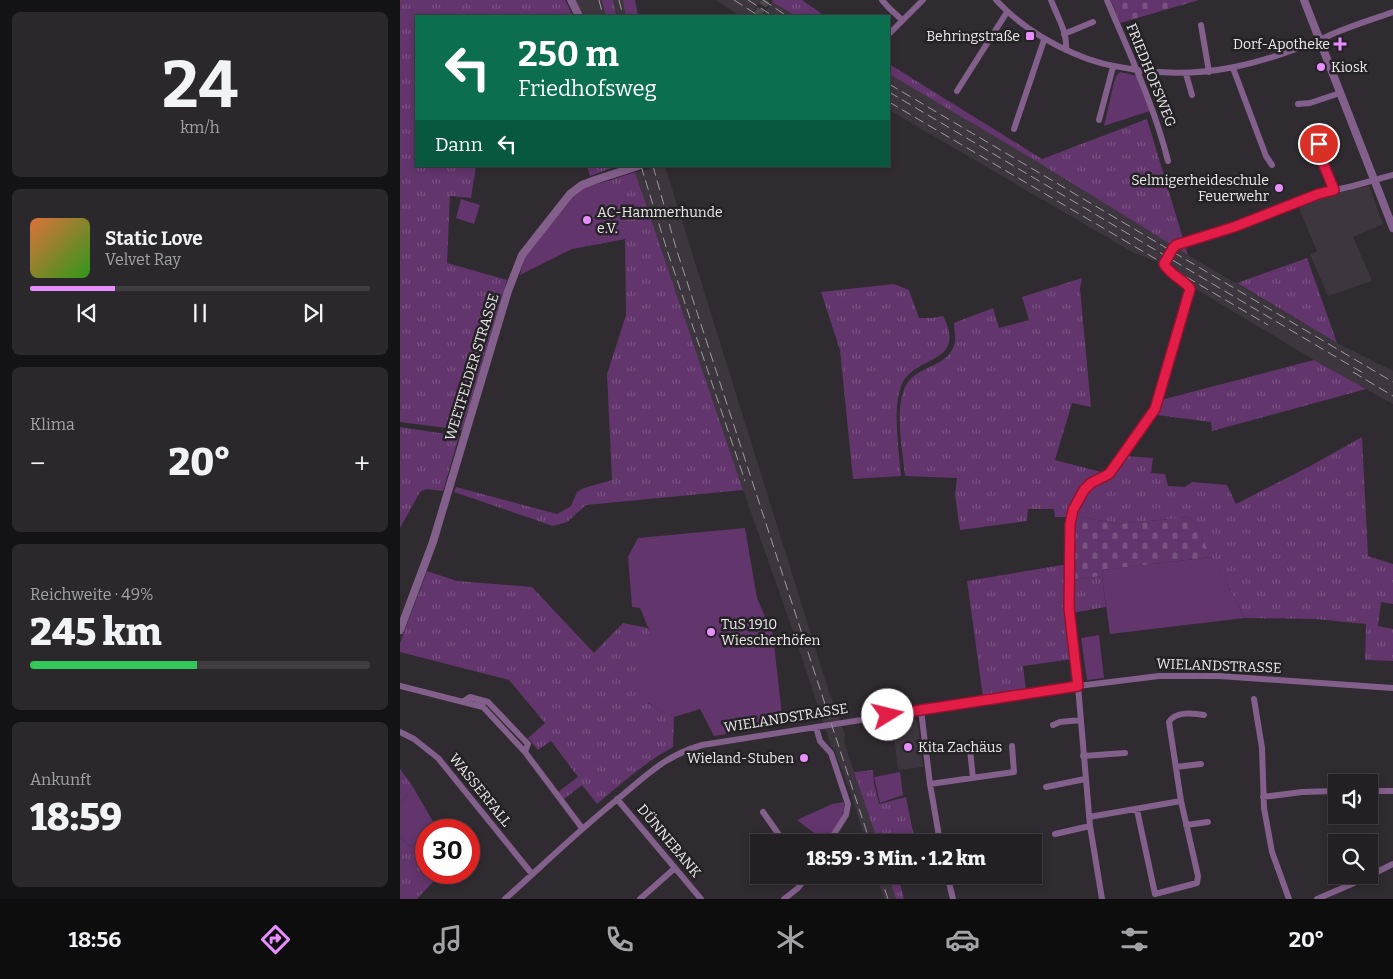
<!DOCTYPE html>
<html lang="de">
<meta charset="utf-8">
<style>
:root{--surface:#232024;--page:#2b282c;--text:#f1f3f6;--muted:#a3a3a6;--line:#403e41;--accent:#e98efe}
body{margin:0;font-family:Bitter,serif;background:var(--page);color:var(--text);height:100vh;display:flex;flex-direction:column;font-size:19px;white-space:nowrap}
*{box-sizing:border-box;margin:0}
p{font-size:16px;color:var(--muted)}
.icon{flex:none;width:28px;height:28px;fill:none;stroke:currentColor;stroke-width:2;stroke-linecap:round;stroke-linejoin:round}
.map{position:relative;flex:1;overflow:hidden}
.sheet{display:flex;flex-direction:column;gap:12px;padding:12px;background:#131214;width:400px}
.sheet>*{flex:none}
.banner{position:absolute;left:15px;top:15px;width:475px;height:152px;border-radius:0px;box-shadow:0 2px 8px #0003,0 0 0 1px var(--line);background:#0b6e4f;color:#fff;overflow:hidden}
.tools{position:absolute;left:928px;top:774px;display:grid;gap:10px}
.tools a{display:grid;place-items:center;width:50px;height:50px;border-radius:0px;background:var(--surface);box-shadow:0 2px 8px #0003,0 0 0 1px var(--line);font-size:25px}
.speed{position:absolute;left:15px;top:819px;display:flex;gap:10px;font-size:25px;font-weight:700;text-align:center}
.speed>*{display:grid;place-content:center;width:65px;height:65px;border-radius:50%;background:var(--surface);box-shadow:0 2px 8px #0003,0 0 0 1px var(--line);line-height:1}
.speed .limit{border:8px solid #d22;background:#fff;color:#111}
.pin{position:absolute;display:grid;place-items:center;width:42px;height:42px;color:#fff;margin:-21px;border:2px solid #fff;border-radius:50%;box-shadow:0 1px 5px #0007}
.me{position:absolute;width:55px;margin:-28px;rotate:81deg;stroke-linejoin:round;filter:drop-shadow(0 0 4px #0008)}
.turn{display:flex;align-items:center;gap:18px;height:105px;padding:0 20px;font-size:22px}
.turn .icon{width:65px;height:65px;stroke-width:2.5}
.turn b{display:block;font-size:35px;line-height:42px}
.then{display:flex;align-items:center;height:48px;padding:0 20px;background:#0003;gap:10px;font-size:19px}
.big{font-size:38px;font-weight:800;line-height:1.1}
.sheet .tile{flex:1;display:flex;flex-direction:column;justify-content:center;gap:8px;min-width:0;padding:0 18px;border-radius:8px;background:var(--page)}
.sheet .dial{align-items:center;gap:0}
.dial b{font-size:65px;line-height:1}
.song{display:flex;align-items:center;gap:15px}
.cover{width:60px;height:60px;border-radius:8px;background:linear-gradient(135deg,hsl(20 70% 55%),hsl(110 70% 35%))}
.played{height:5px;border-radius:2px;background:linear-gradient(90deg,var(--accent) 25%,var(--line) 25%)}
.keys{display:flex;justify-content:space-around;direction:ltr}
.heat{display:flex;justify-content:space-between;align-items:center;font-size:28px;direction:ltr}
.charge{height:8px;border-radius:4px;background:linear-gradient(90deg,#34c759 49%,var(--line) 0)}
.trip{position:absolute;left:350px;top:834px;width:292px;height:50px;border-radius:0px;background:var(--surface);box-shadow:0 2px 8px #0003,0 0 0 1px var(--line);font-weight:800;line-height:50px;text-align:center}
.menu{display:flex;height:80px;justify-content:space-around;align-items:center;background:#0e0d0e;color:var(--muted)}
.menu .icon{width:35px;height:35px}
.menu .selected{color:var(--accent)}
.menu b{font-size:22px;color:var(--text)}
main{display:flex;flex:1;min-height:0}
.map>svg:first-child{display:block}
.built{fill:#3e363f}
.grass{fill:url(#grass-tufts)}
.cemetery{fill:url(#cemetery-stones)}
.park{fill:#62356c}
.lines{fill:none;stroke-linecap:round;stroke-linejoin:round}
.tertiary-tunnel{stroke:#4b484c;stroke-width:8;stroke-dasharray:8 4;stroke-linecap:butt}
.minor{stroke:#835f8b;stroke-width:6}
.tertiary{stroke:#835f8b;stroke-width:8}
.rail{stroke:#9e9a9e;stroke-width:1;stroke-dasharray:10 5;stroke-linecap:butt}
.route-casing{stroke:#92132f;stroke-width:12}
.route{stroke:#e11d48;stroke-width:9}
.poi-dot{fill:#e98efe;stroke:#252226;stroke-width:2}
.labels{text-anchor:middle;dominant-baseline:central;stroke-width:5;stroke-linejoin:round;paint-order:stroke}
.poi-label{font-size:14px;fill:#ece9ec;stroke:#252226;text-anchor:end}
.street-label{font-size:14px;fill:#ece9ec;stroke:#252226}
</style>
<main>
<section class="sheet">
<div class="tile dial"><b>24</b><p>km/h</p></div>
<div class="tile">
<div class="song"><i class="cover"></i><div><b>Static Love</b><p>Velvet Ray</p></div></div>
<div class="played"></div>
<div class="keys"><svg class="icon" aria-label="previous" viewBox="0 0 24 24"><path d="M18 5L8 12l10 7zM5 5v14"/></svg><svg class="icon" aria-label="pause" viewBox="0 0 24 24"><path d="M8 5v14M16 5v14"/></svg><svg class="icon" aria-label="next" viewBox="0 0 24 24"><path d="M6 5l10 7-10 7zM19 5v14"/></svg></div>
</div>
<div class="tile"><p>Klima</p>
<div class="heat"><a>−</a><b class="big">20°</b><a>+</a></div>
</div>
<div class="tile"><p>Reichweite · 49%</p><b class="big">245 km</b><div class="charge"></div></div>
<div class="tile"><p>Ankunft</p><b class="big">18:59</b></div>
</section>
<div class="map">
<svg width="993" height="899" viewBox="0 0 993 899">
<defs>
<pattern id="grass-tufts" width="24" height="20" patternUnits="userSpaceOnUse" patternTransform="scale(1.25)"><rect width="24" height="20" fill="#62356c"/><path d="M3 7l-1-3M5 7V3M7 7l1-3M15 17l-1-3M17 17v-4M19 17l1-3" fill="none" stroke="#795281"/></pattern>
<pattern id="cemetery-stones" width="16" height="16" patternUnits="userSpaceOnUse" patternTransform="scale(1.25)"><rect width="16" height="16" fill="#62356c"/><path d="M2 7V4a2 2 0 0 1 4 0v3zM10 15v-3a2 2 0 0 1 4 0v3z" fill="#795281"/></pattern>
</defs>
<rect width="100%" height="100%" fill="#2f2b30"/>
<!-- built -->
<path class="built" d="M175,0H235L238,16H183Z
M315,0H361L351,16H340Z
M372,2L396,16H363Z
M489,74L636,161L788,255L937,343L993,371V404L914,360L794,288L770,269L756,261L734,253L489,110Z
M250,166H265L429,692L445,734L444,742L478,842H466L450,791L434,749L431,746L393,631L343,490L235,172L250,169Z
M969,186L983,224L953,237L972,281L928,296L910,254L917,251L898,206L919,197Z
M509,716L516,720L518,726L523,767L498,770L492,719Z
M476,875H488L496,899H484Z"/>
<!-- grass -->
<path class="grass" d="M0,0H165L173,16H16V166H76L71,198L50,196L47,263L107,280L62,430L0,422Z
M202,0H213L216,16H206Z
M223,0H235L238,16H226Z
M373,0H402L425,16H396L372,2Z
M489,64L642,159L747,119L788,255L636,161L489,74Z
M187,166H217L190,176Z
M235,172L343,490L186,505L167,522L153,526L54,492L56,487L157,514L171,506L177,492L184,488L212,480L207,374L226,315L225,239L172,249L193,186Z
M907,258L937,343L837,283Z
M682,278L680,289L691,407L672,403L655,460L705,473L693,478L685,485L669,517H655L654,509H628L627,521L560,530L555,495L557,478L505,476C503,451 494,410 505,387C516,364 549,369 555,342C556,337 554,329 554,323L593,308L599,328L629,320L622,297Z
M494,284L509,290L519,318H532L543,316C568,364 515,355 502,384C492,407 499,451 501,476L453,479L440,350L421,292Z
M914,360L966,389L812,431L811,422L757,415L761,400Z
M0,427L59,436L43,491L26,489L20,492L0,528Z
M962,437L968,556L993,564V604L981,602L978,626L993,629V661L965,660L966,624L915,619L845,618L790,517L718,524L673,515L695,482L709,477L726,456L753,458L751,473L765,474L768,486L785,487L792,482L827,485L836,504L912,465Z
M668,564L673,659L623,666L626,691L583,697L567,581Z
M27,571L57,581L132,587L194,653L223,623L248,628L252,637L248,703L274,717L273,747C245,762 221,784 197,804L182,785L164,799L158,792L178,777L151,741L138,750L128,738L145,723L109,680L0,652V643Z
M702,576L706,607L672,613L670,580Z
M0,769L13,787L0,805Z
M473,770L474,783L479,804L506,797L515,842H478L454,772Z
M0,837L10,846L26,840V872L41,873L17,899H0Z
M488,875H522L500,883L504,899H496Z"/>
<!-- cemetery -->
<path class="cemetery" d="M711,0H799L720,23Z
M673,515L718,524L790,517L812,557L704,570L702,576L670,580Z"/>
<!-- park -->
<path class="park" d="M720,72L737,76L750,111L704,126L714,82L716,76Z
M212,180L225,238L172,249L120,275L125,256L166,202L184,187Z
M61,199L80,205L74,224L56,218Z
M345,528L357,598L373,635L383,724L314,736L300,709L274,717C266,712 254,708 247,701C230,684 236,662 243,642L252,637L240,608L232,607L228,557L238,538Z
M812,557L845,618L710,634L702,576L703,570Z
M699,635L704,678L687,680L681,638Z
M500,772L503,795L480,803L474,777Z
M13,787L38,830H26V840L10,846L0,837V805Z
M444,802C446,816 432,831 426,842L397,820L432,804Z"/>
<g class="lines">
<!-- tertiary-tunnel -->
<path class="tertiary-tunnel" d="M357,16L366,0"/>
<!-- minor -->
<path class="minor" d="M482,0L489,8L502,20
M596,0C618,24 643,40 673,53C697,64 713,66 738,70C805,80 865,63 926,37C947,27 971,20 993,12
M651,0C657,16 668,33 666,50
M707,0C729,53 754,105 768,161
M801,25L809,72
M489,34L523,0
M664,34L693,22
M833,68L866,156L872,165
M786,74L792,95
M557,91L607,12
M898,104L910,103L940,93
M699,120L713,67
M614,129L644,40
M919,144L918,151L934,190
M0,686L83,707L125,752L182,828
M854,699L862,748L864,808L872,852L889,899
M64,701L70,697L88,702L128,744L125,752
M521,710L530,784L540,842
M653,725L660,722L681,720
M416,727L420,741L431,753L448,804L446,815L429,842
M0,732L14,739L38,758L132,874
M570,750L573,778
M683,756L725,753
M776,767L801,764
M530,784L614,772L612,746
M646,787L685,779
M969,791H993
M863,797L902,792L936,791
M217,799L301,899
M737,810L755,894L797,883L798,876L781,801
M363,812L384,842
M689,817L781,801L769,722C775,711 794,713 804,715
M786,825L808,822
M655,834L690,826
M611,842H612
M547,875L553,899
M105,899C143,865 179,830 219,798C248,774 265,756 302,745L678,686L759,676H819L993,688
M240,899L275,868
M384,899L398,888L408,875
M702,899L690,826L678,686L669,609L670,524L673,510L684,490L691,483L709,474L755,409L790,289C786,281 771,276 765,264L773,247L776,245L834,227L918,194L953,186L993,175
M917,899L961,880L993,864"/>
<!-- tertiary -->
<path class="tertiary" d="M171,0L179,16
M904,0L993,228
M0,630L33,542L108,291L122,255L170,194L182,185L195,180L238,166"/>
<!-- rail -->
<path class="rail" d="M199,0L203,16
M219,0L223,16
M334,0L359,16
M348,0L373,16
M363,0L387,16
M489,84L993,382
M489,92L963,373
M489,102L868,325
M241,166L267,250L345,481
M253,166L276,248L470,842
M953,372L993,396
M480,875L488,899"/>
</g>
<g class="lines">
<!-- route casing -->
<g class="route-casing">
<path id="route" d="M488,715L678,686L669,608L670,524L673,510L684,490L691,483L709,474L755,409L790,289C786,281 771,276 764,264L773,248L776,245L834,227L918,194L934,190L918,151L919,144"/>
</g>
<!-- route -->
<use href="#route" class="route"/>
</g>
<!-- markers -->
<g class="poi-dot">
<rect x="625" y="31" width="10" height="10" rx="2.5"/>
<path d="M937.5 36.5h5v5h5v5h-5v5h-5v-5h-5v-5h5z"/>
<circle cx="921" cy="67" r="5"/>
<circle cx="879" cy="188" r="5"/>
<circle cx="187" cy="220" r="5"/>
<circle cx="311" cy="632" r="5"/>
<circle cx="508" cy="747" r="5"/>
<circle cx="404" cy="758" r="5"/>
</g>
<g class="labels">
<!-- poi labels -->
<g class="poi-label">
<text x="620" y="36">Behringstraße</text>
<text x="930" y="44">Dorf-Apotheke</text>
<text x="931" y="67" text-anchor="start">Kiosk</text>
<text x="869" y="180">Selmigerheideschule<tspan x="869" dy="16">Feuerwehr</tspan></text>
<text x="197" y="212" text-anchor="start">AC-Hammerhunde<tspan x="197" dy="16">e.V.</tspan></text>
<text x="321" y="624" text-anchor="start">TuS 1910<tspan x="321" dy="16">Wiescherhöfen</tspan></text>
<text x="518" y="747" text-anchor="start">Kita Zachäus</text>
<text x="394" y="758">Wieland-Stuben</text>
</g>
<!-- street labels -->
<g class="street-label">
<text transform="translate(751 75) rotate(68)">FRIEDHOFSWEG</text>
<text transform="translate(72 367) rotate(-73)">WEETFELDER STRASSE</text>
<text transform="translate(819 666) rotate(2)">WIELANDSTRASSE</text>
<text transform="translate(386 718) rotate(-9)">WIELANDSTRASSE</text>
<text transform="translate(80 790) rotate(51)">WASSERFALL</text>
<text transform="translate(269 841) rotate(50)">DÜNNEBANK</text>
</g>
</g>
</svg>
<div class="tools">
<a><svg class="icon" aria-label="sound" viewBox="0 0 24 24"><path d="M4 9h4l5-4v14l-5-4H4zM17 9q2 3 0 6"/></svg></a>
<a><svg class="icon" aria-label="search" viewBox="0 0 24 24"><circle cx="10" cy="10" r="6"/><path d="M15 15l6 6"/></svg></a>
</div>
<div class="speed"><div class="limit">30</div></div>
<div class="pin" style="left:919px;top:144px;background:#d93025"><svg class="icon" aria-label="arrive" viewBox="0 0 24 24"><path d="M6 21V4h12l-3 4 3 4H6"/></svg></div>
<svg class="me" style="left:488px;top:715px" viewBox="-20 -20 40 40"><circle r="19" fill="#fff"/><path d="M0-13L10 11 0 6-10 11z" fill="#e11d48"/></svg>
<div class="trip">18:59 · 3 Min. · 1.2 km</div>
<div class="banner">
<div class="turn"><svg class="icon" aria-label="left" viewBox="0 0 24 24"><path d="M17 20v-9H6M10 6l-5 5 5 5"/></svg><div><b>250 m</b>Friedhofsweg</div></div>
<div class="then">Dann<svg class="icon" aria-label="left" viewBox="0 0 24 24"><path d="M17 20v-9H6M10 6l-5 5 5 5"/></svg></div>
</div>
</div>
</main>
<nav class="menu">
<b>18:56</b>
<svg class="icon selected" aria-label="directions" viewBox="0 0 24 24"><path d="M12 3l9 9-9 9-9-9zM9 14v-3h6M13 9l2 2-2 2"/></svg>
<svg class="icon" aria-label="music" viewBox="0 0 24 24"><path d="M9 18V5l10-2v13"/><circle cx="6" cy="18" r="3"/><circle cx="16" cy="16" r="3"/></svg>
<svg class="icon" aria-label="phone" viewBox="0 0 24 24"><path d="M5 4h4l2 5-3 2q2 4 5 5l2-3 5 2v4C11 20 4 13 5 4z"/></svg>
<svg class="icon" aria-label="climate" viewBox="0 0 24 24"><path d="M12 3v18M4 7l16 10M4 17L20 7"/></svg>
<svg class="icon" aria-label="car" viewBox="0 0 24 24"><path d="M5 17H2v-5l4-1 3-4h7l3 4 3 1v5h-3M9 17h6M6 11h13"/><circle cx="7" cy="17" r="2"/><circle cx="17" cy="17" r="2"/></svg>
<svg class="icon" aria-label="filters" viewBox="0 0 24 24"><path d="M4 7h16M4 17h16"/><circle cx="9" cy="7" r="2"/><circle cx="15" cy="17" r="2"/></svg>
<b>20°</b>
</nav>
